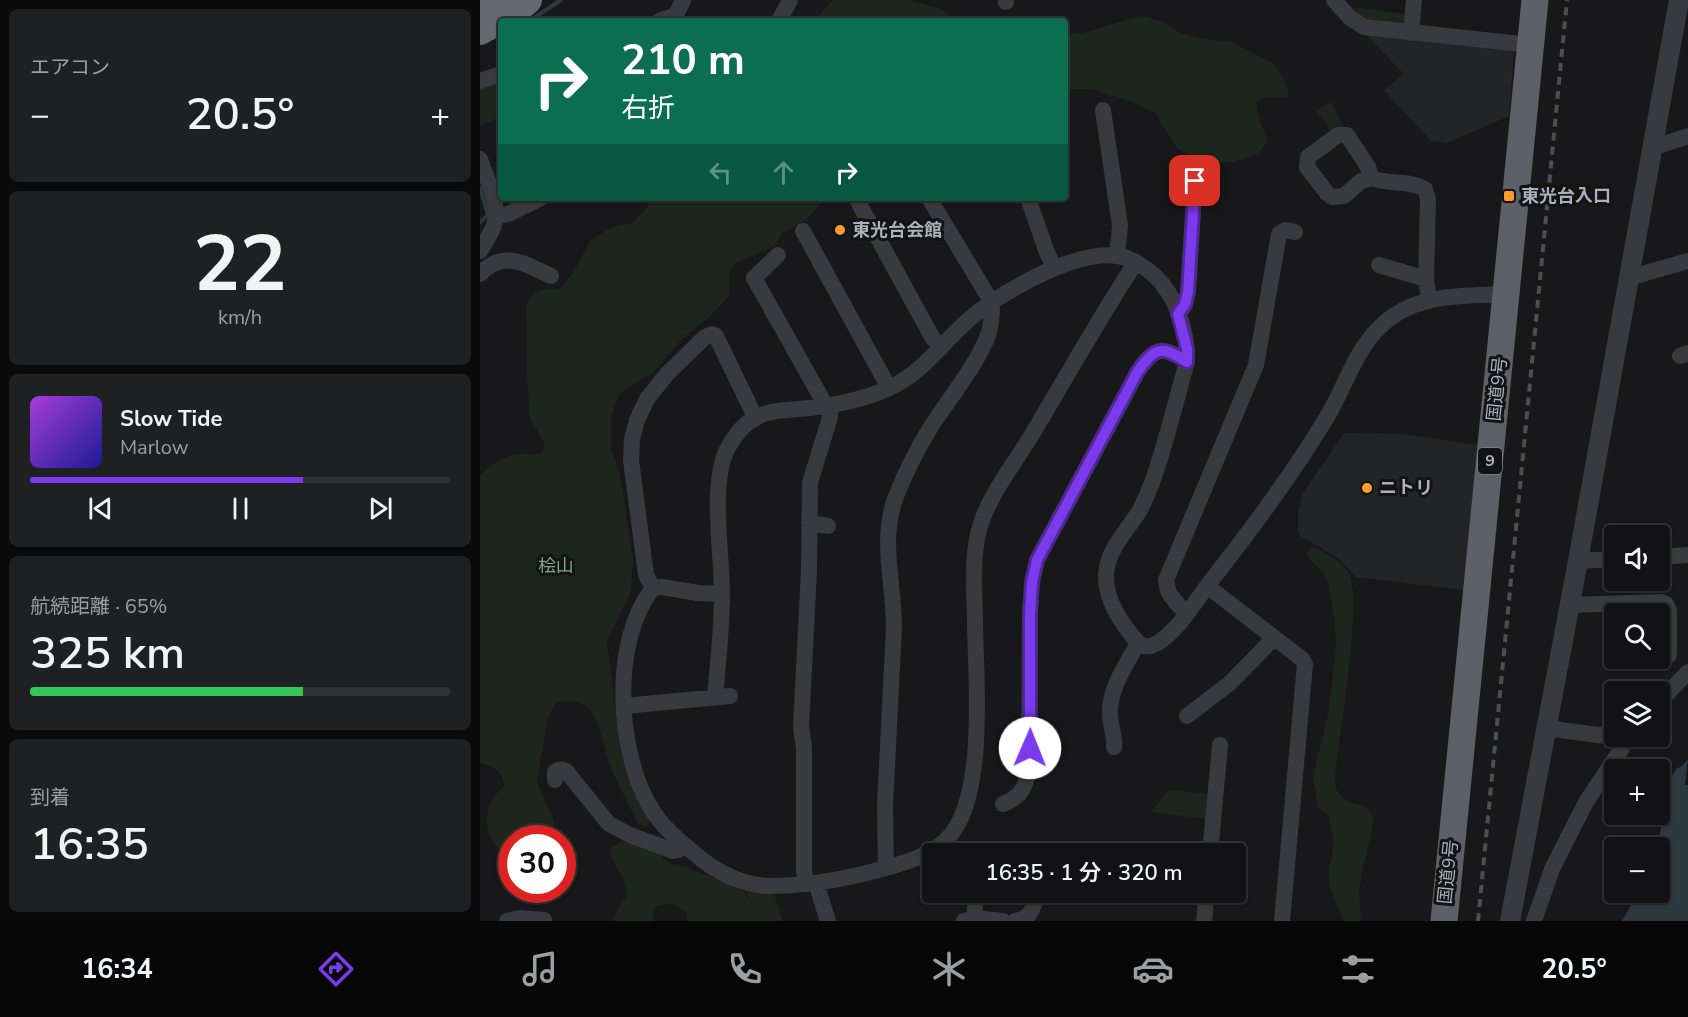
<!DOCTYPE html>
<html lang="ja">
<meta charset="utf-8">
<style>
:root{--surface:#121214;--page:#1f2022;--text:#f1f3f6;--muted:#9c9ea0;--line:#313234;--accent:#7c3aed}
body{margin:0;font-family:"Nunito Sans","Noto Sans JP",sans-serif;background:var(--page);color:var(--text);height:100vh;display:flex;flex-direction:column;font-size:22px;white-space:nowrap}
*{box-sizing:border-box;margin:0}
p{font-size:20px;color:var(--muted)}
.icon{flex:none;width:33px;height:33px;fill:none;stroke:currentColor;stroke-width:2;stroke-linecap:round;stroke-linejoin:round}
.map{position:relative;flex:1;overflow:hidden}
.panel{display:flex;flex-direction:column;gap:9px;padding:9px;background:#0a0a0b;width:480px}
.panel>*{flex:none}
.banner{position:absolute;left:18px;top:18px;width:570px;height:183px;border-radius:6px;box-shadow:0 2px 4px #0004,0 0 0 2px var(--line);background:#0b6e4f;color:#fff;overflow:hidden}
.controls{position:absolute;left:1124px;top:525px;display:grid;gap:12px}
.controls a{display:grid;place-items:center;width:66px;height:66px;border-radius:6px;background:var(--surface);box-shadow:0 2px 4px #0004,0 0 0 2px var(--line);font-size:30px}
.speed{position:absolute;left:18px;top:825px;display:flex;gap:12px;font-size:30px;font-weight:700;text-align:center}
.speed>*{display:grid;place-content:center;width:78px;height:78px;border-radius:50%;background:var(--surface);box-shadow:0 2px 4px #0004,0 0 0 2px var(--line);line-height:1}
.speed .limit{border:9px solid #d22;background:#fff;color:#111}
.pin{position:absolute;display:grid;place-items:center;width:51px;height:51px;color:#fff;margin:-26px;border-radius:12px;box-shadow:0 3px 9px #0006}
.me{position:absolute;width:66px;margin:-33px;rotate:1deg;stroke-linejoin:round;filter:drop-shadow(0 0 4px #0008)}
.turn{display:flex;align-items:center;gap:21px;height:126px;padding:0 24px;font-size:27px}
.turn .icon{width:78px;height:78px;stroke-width:2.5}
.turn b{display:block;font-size:42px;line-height:51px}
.lanes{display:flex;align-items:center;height:57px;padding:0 24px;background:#0003;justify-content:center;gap:30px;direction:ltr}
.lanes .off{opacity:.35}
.big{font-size:45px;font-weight:600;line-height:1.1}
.panel .tile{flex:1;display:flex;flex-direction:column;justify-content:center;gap:9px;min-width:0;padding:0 21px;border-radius:9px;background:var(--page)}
.panel .dial{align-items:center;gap:0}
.dial b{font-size:78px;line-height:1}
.song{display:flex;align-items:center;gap:18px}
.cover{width:72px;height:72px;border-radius:9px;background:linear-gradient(135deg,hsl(280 70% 55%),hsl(240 70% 35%))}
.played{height:6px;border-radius:3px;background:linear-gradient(90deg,var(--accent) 65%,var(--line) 65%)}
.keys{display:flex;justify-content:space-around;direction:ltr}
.heat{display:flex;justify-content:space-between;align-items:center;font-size:33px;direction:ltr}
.charge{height:9px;border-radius:4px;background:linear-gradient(90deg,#34c759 65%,var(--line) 0)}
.trip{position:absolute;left:442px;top:843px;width:324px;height:60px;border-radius:6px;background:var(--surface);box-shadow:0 2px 4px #0004,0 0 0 2px var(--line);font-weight:600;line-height:60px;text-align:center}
.tab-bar{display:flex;height:96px;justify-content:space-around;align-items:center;background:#070708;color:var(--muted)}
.tab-bar .icon{width:42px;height:42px}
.tab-bar .active{color:var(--accent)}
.tab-bar b{font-size:27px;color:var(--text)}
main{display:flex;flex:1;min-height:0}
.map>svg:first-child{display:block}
.built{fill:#232427}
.green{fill:#1d261d}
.water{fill:#2c3940}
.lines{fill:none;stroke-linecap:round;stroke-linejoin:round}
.stream{stroke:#2c3940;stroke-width:4}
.minor{stroke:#383a3f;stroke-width:16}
.tertiary{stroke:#383a3f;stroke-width:20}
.trunk{stroke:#5c6068;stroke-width:27}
.motorway{stroke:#646971;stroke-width:28}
.rail{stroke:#4b4f55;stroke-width:4;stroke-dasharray:8 6;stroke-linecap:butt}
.route-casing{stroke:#51269a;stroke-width:15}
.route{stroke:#7c3aed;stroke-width:10}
.poi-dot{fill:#ff9c2b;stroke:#121315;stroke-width:2}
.labels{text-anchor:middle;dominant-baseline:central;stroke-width:6;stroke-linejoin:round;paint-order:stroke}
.shield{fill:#121315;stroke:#7c8289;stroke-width:1.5}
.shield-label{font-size:16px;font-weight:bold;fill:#a9b1bb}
.poi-label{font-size:18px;font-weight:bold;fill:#a9b1bb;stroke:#121315;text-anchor:start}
.street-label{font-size:18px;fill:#a9b1bb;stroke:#121315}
.park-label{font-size:18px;fill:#81a87e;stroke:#121315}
</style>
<main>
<section class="panel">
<div class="tile"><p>エアコン</p>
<div class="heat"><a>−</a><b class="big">20.5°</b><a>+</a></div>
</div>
<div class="tile dial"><b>22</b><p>km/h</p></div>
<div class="tile">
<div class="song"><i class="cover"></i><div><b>Slow Tide</b><p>Marlow</p></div></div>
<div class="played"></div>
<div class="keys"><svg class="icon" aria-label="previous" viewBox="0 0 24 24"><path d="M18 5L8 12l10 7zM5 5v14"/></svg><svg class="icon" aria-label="pause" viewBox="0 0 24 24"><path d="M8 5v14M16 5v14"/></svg><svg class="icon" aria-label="next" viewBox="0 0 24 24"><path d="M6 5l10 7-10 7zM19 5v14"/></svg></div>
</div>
<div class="tile"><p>航続距離 · 65%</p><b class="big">325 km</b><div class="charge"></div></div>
<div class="tile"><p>到着</p><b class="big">16:35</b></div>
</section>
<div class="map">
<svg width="1208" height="921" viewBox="0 0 1208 921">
<rect width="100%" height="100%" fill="#18181a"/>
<!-- built -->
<path class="built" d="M887,32L1034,50L1029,116L967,143L951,141L904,90L924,74L887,36Z
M864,433L923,434L998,445L984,590L876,577L858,558L820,536L818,531V513L823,493Z"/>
<!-- green -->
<path class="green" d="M353,0H428L459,8L480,21H337L340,14Z
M870,7L928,14L926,26L885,21Z
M660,16L683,21L700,33L722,39L752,42L794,64L804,79L809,95L805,98L786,97L777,101C774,117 786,128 787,143L777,154L752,162L724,164L697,148L675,113L653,102L612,89L585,90V35L603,33Z
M21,78V118L0,125V85Z
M851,102L864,128L850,134L845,120L836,111Z
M173,198H346L327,219L302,233L296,245L256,263L249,273V296L230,316L201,340L174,372L156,382L139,395L131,416V449L140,475L153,559L151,591L127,642L138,732L170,823L166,827L158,824C150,807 141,790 133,773C126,756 119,718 108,707C99,700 86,701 76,703L67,720L57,782L74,821L75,838H32L31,856C0,842 0,807 24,786C23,770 14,767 0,763V475C12,465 22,456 38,454C48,453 53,457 62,452L65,444L50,418L47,373L46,306L54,293L66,289L79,290L93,273L110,241L130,228L152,223L166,209Z
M832,547C845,552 862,561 869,574C883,599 858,741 855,778L856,789L865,801C880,805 886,803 894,818L879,889L881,921H863L850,887L849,871L854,843L849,816L838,807L833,776L848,715L856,647L855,623L848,582L843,572L827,556L828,551Z
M688,790L730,794L727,819L671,812Z
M141,842L159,844L180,851L183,858L194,866L206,867L242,881L264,892L268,899L267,891L294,893L302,921H207L206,912C194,903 188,902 174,907L172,915L175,921H133L135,914L147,895L143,878L131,856V848Z"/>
<!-- water -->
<path class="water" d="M1208,759L1205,785H1208V921H1142L1158,893L1179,892L1178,847L1184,810V788L1196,769L1202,766Z"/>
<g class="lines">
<!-- stream -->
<path class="stream" d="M49,21L81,0
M0,188L8,215L0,222"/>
<!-- minor -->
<path class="minor" d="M854,0L870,18L884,27L1051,45
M526,2V0
M179,21L196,15L203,0
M299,21L310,0
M931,33L934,0
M0,81L21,74
M623,110L640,226L637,256
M1172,148L1208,136
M0,159C6,178 21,205 14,225C11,234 5,243 0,251
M892,178L888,167L867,135H858L828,157L827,167L847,193L852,197L864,196L881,181L892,178C908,185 930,180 945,189L948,199L946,279L949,300
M376,198L452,337L461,348
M548,198L566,250L574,268
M16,216L28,214L61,198
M323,231L409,388
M298,255L274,278L346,406
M899,265L946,279
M0,274C24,249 45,264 71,276
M1148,278L1208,261
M698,314L705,305L708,292L715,181
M1200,356L1208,353
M329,523L348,526
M1179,557L1208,555
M1098,561L1134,559
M727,586L822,659L825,664L802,921
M173,588L166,575L151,460L152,439L157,420L167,399L187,374L225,337L232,334L236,336L275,417
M242,594L218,593L182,587L173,588C131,641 137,748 169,805C180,825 197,839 214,853C234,871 261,885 289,886C325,886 360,880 395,871C419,864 447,858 466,840C507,802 496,679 495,626C495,594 491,560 499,530C508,496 533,466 551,436C586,378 619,318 656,262
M1089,605L1181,602L1186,604L1189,610V655
M707,614C698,604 686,595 686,580L776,365L799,234L806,230L815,232
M235,697C238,663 242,628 242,593C242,554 229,479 249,446C255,435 265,423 277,417C293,409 313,410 330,408C355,405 386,399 409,388C446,372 467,335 498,312C530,288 598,249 638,256C652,258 663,266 674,275C696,295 708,332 707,362C695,403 686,445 671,485C668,493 664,502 660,510C647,531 628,548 626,574C625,601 642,624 658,643C666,649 674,646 682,640C702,625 716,600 731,581C772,528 812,475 847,417C868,382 877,341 913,316C946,293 989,296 1027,294
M1179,702L1208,672
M144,706L250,696
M707,716L750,683L794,638
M1066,728L1148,739
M634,747C635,735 630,725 630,714C629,689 646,665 658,643
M75,780V772C79,768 82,769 86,771L129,824L150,835L193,851L198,850L205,846
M523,804C541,797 545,788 549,770L550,614L552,582L557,560L658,371C675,347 682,345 707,362
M467,840L475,854
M730,854L740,745
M406,868L405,806L414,627C414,583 400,542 415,499C425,473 437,449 452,425C469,399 498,363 508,335C512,325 512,313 512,303L449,198
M336,883L348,921
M327,884L324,872V748L321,727L329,570L330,483L350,417L351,405
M27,921L40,918L64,920
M484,921L495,918L523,921
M494,921L496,892
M535,921C552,919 553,907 558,892
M724,921L727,892
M1054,921L1072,869L1106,802L1150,736"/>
<!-- tertiary -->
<path class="tertiary" d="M1030,921L1098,561L1199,0"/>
<!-- trunk -->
<path class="trunk" d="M964,921L1055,0"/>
<!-- motorway -->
<path class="motorway" d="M0,6L12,0
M0,31L34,12L48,0"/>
<!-- rail -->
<path class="rail" d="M998,921L1087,0"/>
</g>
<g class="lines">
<!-- route casing -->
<g class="route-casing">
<path id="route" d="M550,748V614L552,582L557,560L658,371C675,347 682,345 707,362V349L698,314L705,304L708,292L715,181"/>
</g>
<!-- route -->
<use href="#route" class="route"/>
</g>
<!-- markers -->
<g class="poi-dot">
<rect x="1023" y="190" width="12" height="12" rx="3"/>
<circle cx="360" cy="230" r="6"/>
<circle cx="887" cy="488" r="6"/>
</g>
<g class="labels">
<!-- shield labels -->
<rect class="shield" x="998" y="448" width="24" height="26" rx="4.5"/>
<g class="shield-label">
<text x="1010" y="461">9</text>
</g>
<!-- poi labels -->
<g class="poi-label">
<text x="1041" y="196">東光台入口</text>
<text x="372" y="230">東光台会館</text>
<text x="899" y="488">ニトリ</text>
</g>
<!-- street labels -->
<g class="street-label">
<text transform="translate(1017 389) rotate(-84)">国道9号</text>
<text transform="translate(968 872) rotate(-84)">国道9号</text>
</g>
<!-- park labels -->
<g class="park-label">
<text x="76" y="566">桧山</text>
</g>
</g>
</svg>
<div class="controls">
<a><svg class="icon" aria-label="sound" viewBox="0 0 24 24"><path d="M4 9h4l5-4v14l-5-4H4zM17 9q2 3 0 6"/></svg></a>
<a><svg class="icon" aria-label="search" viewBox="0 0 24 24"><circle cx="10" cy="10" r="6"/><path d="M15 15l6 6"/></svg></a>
<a><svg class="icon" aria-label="layers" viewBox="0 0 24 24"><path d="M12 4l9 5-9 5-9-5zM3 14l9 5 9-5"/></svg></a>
<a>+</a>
<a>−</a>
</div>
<div class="speed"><div class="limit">30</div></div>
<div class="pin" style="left:715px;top:181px;background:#d93025"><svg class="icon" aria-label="arrive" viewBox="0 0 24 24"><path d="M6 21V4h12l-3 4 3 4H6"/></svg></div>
<svg class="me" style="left:550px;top:748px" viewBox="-20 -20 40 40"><circle r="19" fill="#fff"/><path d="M0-13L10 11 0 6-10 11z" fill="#7c3aed"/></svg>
<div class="trip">16:35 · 1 分 · 320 m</div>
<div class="banner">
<div class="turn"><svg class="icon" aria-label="right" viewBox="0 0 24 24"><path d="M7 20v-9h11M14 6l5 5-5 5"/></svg><div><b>210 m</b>右折</div></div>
<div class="lanes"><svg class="icon off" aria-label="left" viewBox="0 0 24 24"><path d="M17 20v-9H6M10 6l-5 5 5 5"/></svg><svg class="icon off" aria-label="ahead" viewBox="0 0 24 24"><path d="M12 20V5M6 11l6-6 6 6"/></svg><svg class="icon" aria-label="right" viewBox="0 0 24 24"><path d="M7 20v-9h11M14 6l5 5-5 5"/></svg></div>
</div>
</div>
</main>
<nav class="tab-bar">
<b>16:34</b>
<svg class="icon active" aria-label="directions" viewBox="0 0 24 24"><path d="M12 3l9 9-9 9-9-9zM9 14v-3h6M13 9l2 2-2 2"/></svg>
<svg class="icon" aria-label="music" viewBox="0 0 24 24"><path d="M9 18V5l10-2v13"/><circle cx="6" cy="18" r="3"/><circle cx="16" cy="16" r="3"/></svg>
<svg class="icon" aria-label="phone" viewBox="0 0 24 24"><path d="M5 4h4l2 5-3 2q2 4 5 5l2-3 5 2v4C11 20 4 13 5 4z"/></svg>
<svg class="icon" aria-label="climate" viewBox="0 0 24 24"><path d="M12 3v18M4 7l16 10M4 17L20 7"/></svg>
<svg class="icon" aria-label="car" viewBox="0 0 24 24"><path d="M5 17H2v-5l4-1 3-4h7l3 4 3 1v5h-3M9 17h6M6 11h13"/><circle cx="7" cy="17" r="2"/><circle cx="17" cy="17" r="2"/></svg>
<svg class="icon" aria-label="filters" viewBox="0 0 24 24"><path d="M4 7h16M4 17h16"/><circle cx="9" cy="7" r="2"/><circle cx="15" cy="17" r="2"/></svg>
<b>20.5°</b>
</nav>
